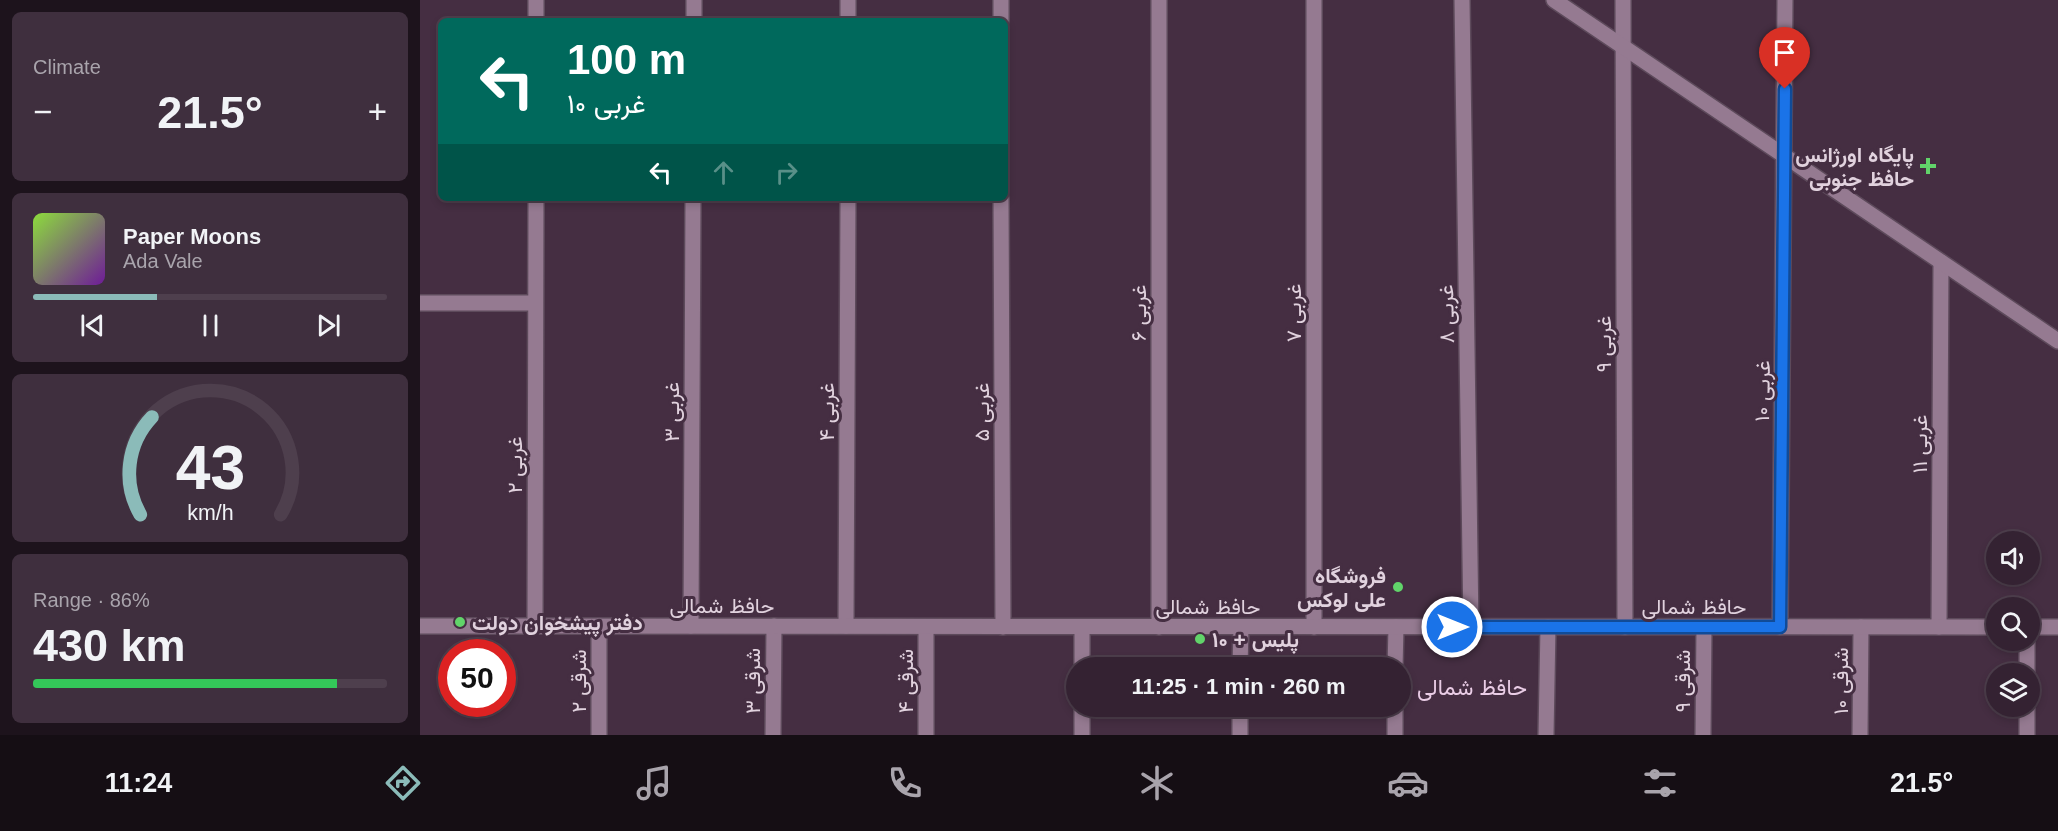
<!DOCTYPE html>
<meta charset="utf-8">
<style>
:root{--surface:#342232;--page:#3f2f3e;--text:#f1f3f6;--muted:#a9a4ac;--line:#4e3f4d;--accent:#8bbbb9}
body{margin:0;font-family:Helvetica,Vazirmatn,sans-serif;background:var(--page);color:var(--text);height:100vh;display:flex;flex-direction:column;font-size:22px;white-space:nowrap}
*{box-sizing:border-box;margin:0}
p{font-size:20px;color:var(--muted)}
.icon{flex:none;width:33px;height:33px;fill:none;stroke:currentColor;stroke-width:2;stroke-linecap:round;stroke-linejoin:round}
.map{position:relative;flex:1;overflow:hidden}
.sheet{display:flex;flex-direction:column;gap:12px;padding:12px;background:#1d131c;width:420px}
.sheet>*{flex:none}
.top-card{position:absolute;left:18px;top:18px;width:570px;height:183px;border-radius:9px;box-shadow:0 3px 9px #0003,0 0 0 2px var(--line);background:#00695c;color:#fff;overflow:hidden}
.tools{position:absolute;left:1566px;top:531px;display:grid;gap:12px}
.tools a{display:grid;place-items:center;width:54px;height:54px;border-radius:50%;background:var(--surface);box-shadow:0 3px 9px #0003,0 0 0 2px var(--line);font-size:30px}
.speed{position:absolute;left:18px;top:639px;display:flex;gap:12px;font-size:30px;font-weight:700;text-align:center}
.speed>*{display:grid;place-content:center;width:78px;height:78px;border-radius:50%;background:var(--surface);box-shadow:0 3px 9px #0003,0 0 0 2px var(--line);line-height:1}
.speed .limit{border:9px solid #d22;background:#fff;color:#111}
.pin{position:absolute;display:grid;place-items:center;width:51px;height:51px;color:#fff;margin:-62px -26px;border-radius:50% 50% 50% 0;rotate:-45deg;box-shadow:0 0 6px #0007}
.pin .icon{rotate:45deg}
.me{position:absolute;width:66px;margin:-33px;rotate:90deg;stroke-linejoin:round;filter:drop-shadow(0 0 4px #0008)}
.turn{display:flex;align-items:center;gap:21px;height:126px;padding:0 30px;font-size:27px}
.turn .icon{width:78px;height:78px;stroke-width:2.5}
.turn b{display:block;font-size:42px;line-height:51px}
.lanes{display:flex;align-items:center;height:57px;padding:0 30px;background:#0003;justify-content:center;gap:30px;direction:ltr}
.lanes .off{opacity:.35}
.big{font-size:45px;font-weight:600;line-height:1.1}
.sheet .card{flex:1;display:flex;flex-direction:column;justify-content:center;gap:9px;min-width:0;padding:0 21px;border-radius:9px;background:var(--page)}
.sheet .dial{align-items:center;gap:0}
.dial svg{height:156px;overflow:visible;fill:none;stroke:var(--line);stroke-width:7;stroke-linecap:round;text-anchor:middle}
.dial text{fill:var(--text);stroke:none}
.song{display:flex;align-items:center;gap:18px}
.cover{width:72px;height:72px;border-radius:9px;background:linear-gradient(135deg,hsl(90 70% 55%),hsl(280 70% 35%))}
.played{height:6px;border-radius:3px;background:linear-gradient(90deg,var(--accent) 35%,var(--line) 35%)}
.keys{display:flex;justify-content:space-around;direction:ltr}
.heat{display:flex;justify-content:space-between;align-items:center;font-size:33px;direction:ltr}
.charge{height:9px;border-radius:4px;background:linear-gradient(90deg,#34c759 86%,var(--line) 0)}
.trip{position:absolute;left:646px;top:657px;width:345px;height:60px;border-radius:30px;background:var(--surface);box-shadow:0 3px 9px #0003,0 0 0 2px var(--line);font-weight:600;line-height:60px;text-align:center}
.tabs{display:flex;height:96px;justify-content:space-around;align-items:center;background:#150e14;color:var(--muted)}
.tabs .icon{width:42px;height:42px}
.tabs .on{color:var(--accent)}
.tabs b{font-size:27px;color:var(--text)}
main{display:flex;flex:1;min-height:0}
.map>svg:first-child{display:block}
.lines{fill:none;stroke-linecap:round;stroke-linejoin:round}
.street-casing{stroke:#5d4a5b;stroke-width:18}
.secondary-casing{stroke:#5d4a5b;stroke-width:18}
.street{stroke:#957a91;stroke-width:15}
.secondary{stroke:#957a91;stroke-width:15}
.route-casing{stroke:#114b97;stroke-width:15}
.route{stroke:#1a73e8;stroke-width:10}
.poi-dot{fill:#61d46a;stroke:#452e42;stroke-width:2}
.labels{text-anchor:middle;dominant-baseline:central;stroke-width:6;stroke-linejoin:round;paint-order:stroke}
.poi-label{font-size:21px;font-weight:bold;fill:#e1d2de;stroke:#452e42;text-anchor:end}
.street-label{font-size:21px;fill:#e1d2de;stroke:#452e42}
.neighbourhood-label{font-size:22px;fill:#eacde6;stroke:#452e42}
</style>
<main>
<section class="sheet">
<div class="card"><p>Climate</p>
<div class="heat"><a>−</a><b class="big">21.5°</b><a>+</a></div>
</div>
<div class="card">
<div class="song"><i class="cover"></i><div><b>Paper Moons</b><p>Ada Vale</p></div></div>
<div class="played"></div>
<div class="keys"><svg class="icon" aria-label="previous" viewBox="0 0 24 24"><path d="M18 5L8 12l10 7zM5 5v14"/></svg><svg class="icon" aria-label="pause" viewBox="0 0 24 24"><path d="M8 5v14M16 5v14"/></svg><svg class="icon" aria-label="next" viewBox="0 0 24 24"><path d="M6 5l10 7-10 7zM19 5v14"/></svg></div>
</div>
<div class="card dial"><svg viewBox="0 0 100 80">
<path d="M14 69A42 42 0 1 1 86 69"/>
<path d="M14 69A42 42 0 0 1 20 19" stroke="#8bbbb9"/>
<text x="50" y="56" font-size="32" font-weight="700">43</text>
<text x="50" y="72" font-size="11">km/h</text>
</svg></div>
<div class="card"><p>Range · 86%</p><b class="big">430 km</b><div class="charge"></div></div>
</section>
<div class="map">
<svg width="1638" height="735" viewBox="0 0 1638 735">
<rect width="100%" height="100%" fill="#452e42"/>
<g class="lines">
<!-- street casing -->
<g class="street-casing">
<path id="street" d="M581,0V21
M1042,0L1051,627
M1203,0L1205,627
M116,21V0
M274,21V0
M428,21V0
M581,198L583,627
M0,303H115
M115,626L116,198
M271,626L273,198
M426,626L428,198
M739,627V0
M894,627V0
M1360,627L1365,0
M1519,627L1521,262
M1607,640V674
M662,668V627
M820,668L821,627
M975,668L976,627
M1607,706V735
M179,735V626
M353,735L354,626
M506,735V627
M662,735V706
M820,735V706
M975,735V706
M1126,735L1128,627
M1283,735L1284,627
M1440,735L1441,627"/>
</g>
<!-- secondary casing -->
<g class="secondary-casing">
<path id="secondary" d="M1134,0L1638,341
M0,626L1576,627
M1610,627H1638"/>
</g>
<!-- street -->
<use href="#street" class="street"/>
<!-- secondary -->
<use href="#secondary" class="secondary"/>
</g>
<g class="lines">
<!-- route casing -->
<g class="route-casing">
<path id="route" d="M1032,627H1360L1365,89"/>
</g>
<!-- route -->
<use href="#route" class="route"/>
</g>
<!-- markers -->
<g class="poi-dot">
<path d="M1505 157h6v6h6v6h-6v6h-6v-6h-6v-6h6z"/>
<circle cx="978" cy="587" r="6"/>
<circle cx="40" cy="622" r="6"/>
<circle cx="780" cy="639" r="6"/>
</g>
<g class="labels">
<!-- poi labels -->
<g class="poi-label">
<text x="1494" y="154">پایگاه اورژانس<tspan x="1494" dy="24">حافظ جنوبی</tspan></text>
<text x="966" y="575">فروشگاه<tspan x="966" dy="24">علی لوکس</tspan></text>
<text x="52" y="622" text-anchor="start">دفتر پیشخوان دولت</text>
<text x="792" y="639" text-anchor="start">پلیس + ۱۰</text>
</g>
<!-- street labels -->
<g class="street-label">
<text transform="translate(718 313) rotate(-90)">۶ غربی</text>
<text transform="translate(873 313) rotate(-90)">۷ غربی</text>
<text transform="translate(1026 314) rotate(-91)">۸ غربی</text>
<text transform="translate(1183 344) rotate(-90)">۹ غربی</text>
<text transform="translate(1342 391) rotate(-89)">۱۰ غربی</text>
<text transform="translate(251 412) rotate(-90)">۳ غربی</text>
<text transform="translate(406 412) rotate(-90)">۴ غربی</text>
<text transform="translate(561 412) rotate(-90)">۵ غربی</text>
<text transform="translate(1499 444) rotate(-90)">۱۱ غربی</text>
<text transform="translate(94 465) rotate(-90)">۲ غربی</text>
<text x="302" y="605">حافظ شمالی</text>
<text x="788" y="606">حافظ شمالی</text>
<text x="1274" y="606">حافظ شمالی</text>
<text transform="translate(158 681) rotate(-90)">۲ شرقی</text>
<text transform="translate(332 681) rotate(-90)">۳ شرقی</text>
<text transform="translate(485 681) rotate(-90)">۴ شرقی</text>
<text transform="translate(1262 681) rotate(-90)">شرقی ۹</text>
<text transform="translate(1420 681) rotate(-90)">شرقی ۱۰</text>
</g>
<!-- neighbourhood labels -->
<g class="neighbourhood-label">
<text x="1052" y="687">حافظ شمالی</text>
</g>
</g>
</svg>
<div class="tools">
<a><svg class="icon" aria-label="sound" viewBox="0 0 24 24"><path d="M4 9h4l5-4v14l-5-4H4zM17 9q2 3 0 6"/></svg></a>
<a><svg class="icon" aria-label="search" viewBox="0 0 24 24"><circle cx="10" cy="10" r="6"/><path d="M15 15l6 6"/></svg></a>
<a><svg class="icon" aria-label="layers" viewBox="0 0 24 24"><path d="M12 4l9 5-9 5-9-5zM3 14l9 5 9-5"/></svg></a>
</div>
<div class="speed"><div class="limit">50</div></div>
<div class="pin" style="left:1365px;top:89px;background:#d93025"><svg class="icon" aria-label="arrive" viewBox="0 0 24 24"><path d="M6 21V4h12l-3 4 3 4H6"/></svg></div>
<svg class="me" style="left:1032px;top:627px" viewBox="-20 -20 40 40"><circle r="17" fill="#1a73e8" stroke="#fff" stroke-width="3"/><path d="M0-11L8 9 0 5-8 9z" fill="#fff"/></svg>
<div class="trip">11:25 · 1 min · 260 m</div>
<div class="top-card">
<div class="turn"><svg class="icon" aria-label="left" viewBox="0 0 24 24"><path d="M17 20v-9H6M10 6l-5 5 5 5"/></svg><div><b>100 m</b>۱۰ غربی</div></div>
<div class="lanes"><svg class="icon" aria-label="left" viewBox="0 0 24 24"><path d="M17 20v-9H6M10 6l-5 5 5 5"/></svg><svg class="icon off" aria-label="ahead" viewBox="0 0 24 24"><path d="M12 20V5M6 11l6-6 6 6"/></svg><svg class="icon off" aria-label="right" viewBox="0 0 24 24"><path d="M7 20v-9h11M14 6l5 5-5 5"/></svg></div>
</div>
</div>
</main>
<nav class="tabs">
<b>11:24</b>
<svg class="icon on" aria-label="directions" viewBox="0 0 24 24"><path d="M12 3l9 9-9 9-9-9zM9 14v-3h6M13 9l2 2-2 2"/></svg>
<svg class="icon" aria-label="music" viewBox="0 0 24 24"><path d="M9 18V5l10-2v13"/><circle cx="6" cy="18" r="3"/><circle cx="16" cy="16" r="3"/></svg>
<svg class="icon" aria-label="phone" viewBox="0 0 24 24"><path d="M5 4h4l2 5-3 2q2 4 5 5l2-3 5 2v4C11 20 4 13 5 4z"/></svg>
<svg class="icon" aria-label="climate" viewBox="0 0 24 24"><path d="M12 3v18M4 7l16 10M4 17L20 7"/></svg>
<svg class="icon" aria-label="car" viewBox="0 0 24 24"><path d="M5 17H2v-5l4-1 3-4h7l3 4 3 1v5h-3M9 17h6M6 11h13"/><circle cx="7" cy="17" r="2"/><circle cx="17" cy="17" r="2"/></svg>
<svg class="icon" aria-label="filters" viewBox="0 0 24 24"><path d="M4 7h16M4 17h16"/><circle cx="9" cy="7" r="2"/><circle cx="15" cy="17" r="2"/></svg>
<b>21.5°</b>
</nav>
